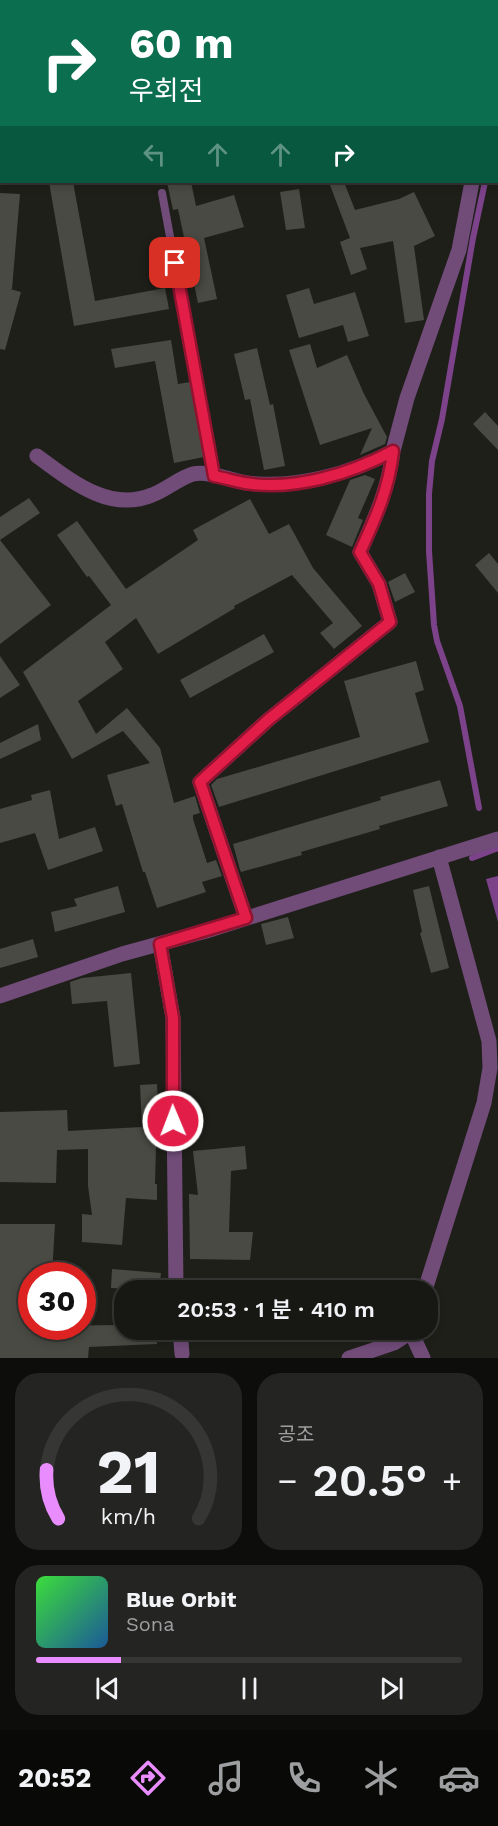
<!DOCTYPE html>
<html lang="ko">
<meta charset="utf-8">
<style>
:root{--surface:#171714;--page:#242422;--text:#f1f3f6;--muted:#9e9fa0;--line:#363634;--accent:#e98dfe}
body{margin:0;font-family:"Work Sans","Noto Sans KR",sans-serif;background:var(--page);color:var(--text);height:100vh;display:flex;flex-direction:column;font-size:22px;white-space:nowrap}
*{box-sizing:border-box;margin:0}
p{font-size:20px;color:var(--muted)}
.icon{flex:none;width:33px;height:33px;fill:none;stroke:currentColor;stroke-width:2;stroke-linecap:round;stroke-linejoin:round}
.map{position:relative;height:1358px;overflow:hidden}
.drawer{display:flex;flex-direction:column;gap:15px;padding:15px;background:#0d0d0b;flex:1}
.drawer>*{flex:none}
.hud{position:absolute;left:0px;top:0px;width:498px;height:183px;box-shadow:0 3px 9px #0003,0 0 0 2px var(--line);background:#0b6e4f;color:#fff;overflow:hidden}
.speed{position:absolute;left:18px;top:1262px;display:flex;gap:12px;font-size:30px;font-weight:700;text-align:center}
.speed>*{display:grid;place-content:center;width:78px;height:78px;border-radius:50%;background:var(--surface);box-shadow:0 3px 9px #0003,0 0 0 2px var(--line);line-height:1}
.speed .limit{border:9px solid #d22;background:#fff;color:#111}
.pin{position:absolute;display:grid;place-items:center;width:51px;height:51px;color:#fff;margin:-26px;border-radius:12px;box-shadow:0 3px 9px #0006}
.me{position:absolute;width:66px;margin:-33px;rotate:359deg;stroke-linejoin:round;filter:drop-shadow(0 0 4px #0008)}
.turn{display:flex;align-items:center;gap:21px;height:126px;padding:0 30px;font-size:27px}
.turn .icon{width:78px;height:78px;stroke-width:2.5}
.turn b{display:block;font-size:42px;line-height:51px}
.lanes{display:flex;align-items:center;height:57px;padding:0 30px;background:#0003;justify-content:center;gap:30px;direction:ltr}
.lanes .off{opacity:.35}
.big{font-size:45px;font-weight:600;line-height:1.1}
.drawer .tile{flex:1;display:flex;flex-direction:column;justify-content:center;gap:9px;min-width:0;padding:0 21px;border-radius:24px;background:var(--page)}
.drawer .dial{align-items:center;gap:0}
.dial svg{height:156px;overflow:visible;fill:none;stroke:var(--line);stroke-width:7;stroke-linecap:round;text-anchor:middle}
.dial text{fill:var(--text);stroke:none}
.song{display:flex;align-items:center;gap:18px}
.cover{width:72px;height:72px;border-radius:9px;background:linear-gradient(135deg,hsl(120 70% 55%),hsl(210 70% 35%))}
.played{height:6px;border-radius:3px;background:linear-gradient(90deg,var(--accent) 20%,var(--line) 20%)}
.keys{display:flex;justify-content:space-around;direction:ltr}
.heat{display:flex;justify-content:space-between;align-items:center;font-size:33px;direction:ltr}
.drawer .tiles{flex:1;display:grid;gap:15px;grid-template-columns:1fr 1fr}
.tile:last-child{grid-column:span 2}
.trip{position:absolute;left:114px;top:1280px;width:324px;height:60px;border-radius:24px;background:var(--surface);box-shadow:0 3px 9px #0003,0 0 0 2px var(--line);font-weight:600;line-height:60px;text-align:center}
.tabs{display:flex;height:96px;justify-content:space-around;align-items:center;background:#090908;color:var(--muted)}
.tabs .icon{width:42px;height:42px}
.tabs .on{color:var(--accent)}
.tabs b{font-size:27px;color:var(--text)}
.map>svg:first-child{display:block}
.water{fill:#7d438a}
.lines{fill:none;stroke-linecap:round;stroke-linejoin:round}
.stream{stroke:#7d438a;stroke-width:6}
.building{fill:#4a4a44}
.service{stroke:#714c79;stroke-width:8}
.minor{stroke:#714c79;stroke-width:15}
.secondary{stroke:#a064ad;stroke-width:15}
.route-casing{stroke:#92132f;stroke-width:15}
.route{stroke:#e11d48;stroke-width:10}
</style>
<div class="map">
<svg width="498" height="1358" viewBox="0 0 498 1358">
<rect width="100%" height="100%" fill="#1f1f1a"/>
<!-- water -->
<path class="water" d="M498,876V922L486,879Z"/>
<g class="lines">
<!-- stream -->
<path class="stream" d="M479,808L460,706L437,641L434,625L429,551V494L432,461L442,419L473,238L485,182
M472,858L498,848"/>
</g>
<!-- building -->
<path class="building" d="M49,182H73L95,301L165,288L169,309L74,326Z
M167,182H191L196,206L234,195L244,227L204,238L217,299L198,303L178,209L173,210Z
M339,182H344L355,210L399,199L414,192L435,236L414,246L424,320L405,323L393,241L360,248L367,269L351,275L340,242L350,238L330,185Z
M299,189L305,228L286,230L280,192Z
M0,193L20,194L12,289H10L21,292L5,350L0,349Z
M309,288L314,304L355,292L369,336L348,342L343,325L299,338L286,295Z
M171,340L178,384L190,382L204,457L174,463L155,361L115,368L111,349Z
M310,344L317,368L347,355L364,394L387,437L385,444L360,455L372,428L320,445L289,350Z
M257,348L270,405L273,404L285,466L264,470L250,399L245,400L234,354Z
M485,412L498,426V450L473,424Z
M365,475L375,479L358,518L363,520L352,547L326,535L350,480Z
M29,498L40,513L0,540L51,605L0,644V517Z
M250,499L269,534L289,524L313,568L362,626L334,649L320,633L333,623L292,575L234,606L235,608L158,654L136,618L105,642L123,669L78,701L96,734L127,708L160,748L174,803L195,796L200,813L193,815V819L207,863L216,860L222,876L202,882L206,892L157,908L145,872H143L122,804L116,806L107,775L150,763L123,731L72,759L23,672L111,605L89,576L87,577L57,535L77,521L126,589L198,540L193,530Z
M489,553L498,564V593L475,565Z
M405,573L415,592L395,602L388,582Z
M264,634L274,652L190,698L180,680Z
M0,656L20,685L0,698Z
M416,661L424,690L415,693L429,742L219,807L211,785L217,779L360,737L344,681Z
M38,724L41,740L0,759V743Z
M440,780L448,806L379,826L380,829L301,852L302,855L241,872L240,870L233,844L381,800L380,797Z
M50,790L59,839L95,827L103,851L48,870L35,833L0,843V809L32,800L31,795Z
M118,886L125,912L55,932L51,912L77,906L74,899Z
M429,886L449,968L431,973L420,933L422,932L413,890Z
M288,917L294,938L266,945L261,924Z
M33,939L38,957L0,968V949Z
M131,973L140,1064L114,1067L107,1001L72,1004L70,982L82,978Z
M157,1084L160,1144L156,1145L155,1184H157V1200L126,1198L122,1245L82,1242V1214L92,1215L88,1186V1149L57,1150L56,1183L0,1182V1112L67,1110L68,1131L142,1127L140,1085Z
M245,1146L247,1169L231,1171L229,1232H253L250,1260L190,1259L189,1194L198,1195L193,1151Z
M0,1224H55L52,1275H32V1326L124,1325V1329H156L157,1344L89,1347L88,1358H0Z
M112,1269L161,1273L159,1290L111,1288Z"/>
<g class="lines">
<!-- service -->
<path class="service" d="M162,193L214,476"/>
<!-- minor -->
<path class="minor" d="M37,456C70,480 109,513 152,495C166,490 179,478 193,474C208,470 232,481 247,483C297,489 350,474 393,451L407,398L459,250L472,182
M246,918L200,782L268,720L390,622L379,584L360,552C375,518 389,488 393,451
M160,944L173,1018L176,1290
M0,996L122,954L206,931L498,839
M425,1290L484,1103L490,1068L489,1041L439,857
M180,1329L182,1354
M413,1329L411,1332L423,1358
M349,1358L394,1343L411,1332"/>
<!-- secondary -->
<path class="secondary" d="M433,0L434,2
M496,103L498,105"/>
</g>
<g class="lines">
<!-- route casing -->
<g class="route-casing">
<path id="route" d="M173,1121V1018L160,944L246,918L200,782L268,720L390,622L379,584L360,552C376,517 389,489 393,451C350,474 294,491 245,483C235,481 224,478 214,476L175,263"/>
</g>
<!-- route -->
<use href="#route" class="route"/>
</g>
</svg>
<div class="speed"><div class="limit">30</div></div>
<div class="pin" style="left:175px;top:263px;background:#d93025"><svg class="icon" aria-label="arrive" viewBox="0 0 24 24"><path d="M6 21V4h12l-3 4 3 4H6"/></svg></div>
<svg class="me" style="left:173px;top:1121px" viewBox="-20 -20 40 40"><circle r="17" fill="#e11d48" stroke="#fff" stroke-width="3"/><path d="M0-11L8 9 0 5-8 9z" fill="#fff"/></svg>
<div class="trip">20:53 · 1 분 · 410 m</div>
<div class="hud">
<div class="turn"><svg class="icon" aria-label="right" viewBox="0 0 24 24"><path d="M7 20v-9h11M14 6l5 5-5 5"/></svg><div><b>60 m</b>우회전</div></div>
<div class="lanes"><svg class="icon off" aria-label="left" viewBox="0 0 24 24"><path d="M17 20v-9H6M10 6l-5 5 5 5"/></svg><svg class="icon off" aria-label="ahead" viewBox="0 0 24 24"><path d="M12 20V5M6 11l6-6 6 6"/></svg><svg class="icon off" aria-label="ahead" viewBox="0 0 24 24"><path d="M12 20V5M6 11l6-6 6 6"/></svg><svg class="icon" aria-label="right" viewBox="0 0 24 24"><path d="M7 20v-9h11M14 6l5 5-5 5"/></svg></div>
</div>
</div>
<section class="drawer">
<div class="tiles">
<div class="tile dial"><svg viewBox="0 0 100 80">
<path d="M14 69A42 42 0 1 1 86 69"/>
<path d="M14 69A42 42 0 0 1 8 44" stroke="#e98dfe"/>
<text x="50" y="56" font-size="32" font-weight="700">21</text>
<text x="50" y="72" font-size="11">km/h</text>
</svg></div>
<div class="tile"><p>공조</p>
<div class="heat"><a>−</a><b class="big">20.5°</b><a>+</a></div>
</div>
<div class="tile">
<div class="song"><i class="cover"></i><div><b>Blue Orbit</b><p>Sona</p></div></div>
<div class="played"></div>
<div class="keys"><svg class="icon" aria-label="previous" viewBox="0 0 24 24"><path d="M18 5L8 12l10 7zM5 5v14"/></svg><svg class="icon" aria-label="pause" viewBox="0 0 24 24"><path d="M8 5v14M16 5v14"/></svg><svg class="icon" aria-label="next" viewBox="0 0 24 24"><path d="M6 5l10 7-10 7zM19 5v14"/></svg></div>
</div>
</div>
</section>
<nav class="tabs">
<b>20:52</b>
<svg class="icon on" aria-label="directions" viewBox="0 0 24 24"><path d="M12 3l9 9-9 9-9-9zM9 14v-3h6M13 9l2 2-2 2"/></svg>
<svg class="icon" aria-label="music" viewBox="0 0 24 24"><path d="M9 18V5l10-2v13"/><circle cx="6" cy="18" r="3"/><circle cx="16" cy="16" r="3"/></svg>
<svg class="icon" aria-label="phone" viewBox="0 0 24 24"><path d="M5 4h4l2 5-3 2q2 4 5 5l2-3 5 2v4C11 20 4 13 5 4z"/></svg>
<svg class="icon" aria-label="climate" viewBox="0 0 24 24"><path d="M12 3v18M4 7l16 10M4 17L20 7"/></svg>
<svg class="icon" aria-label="car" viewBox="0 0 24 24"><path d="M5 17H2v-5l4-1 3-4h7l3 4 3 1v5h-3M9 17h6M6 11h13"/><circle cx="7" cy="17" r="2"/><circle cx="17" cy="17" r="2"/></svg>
</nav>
